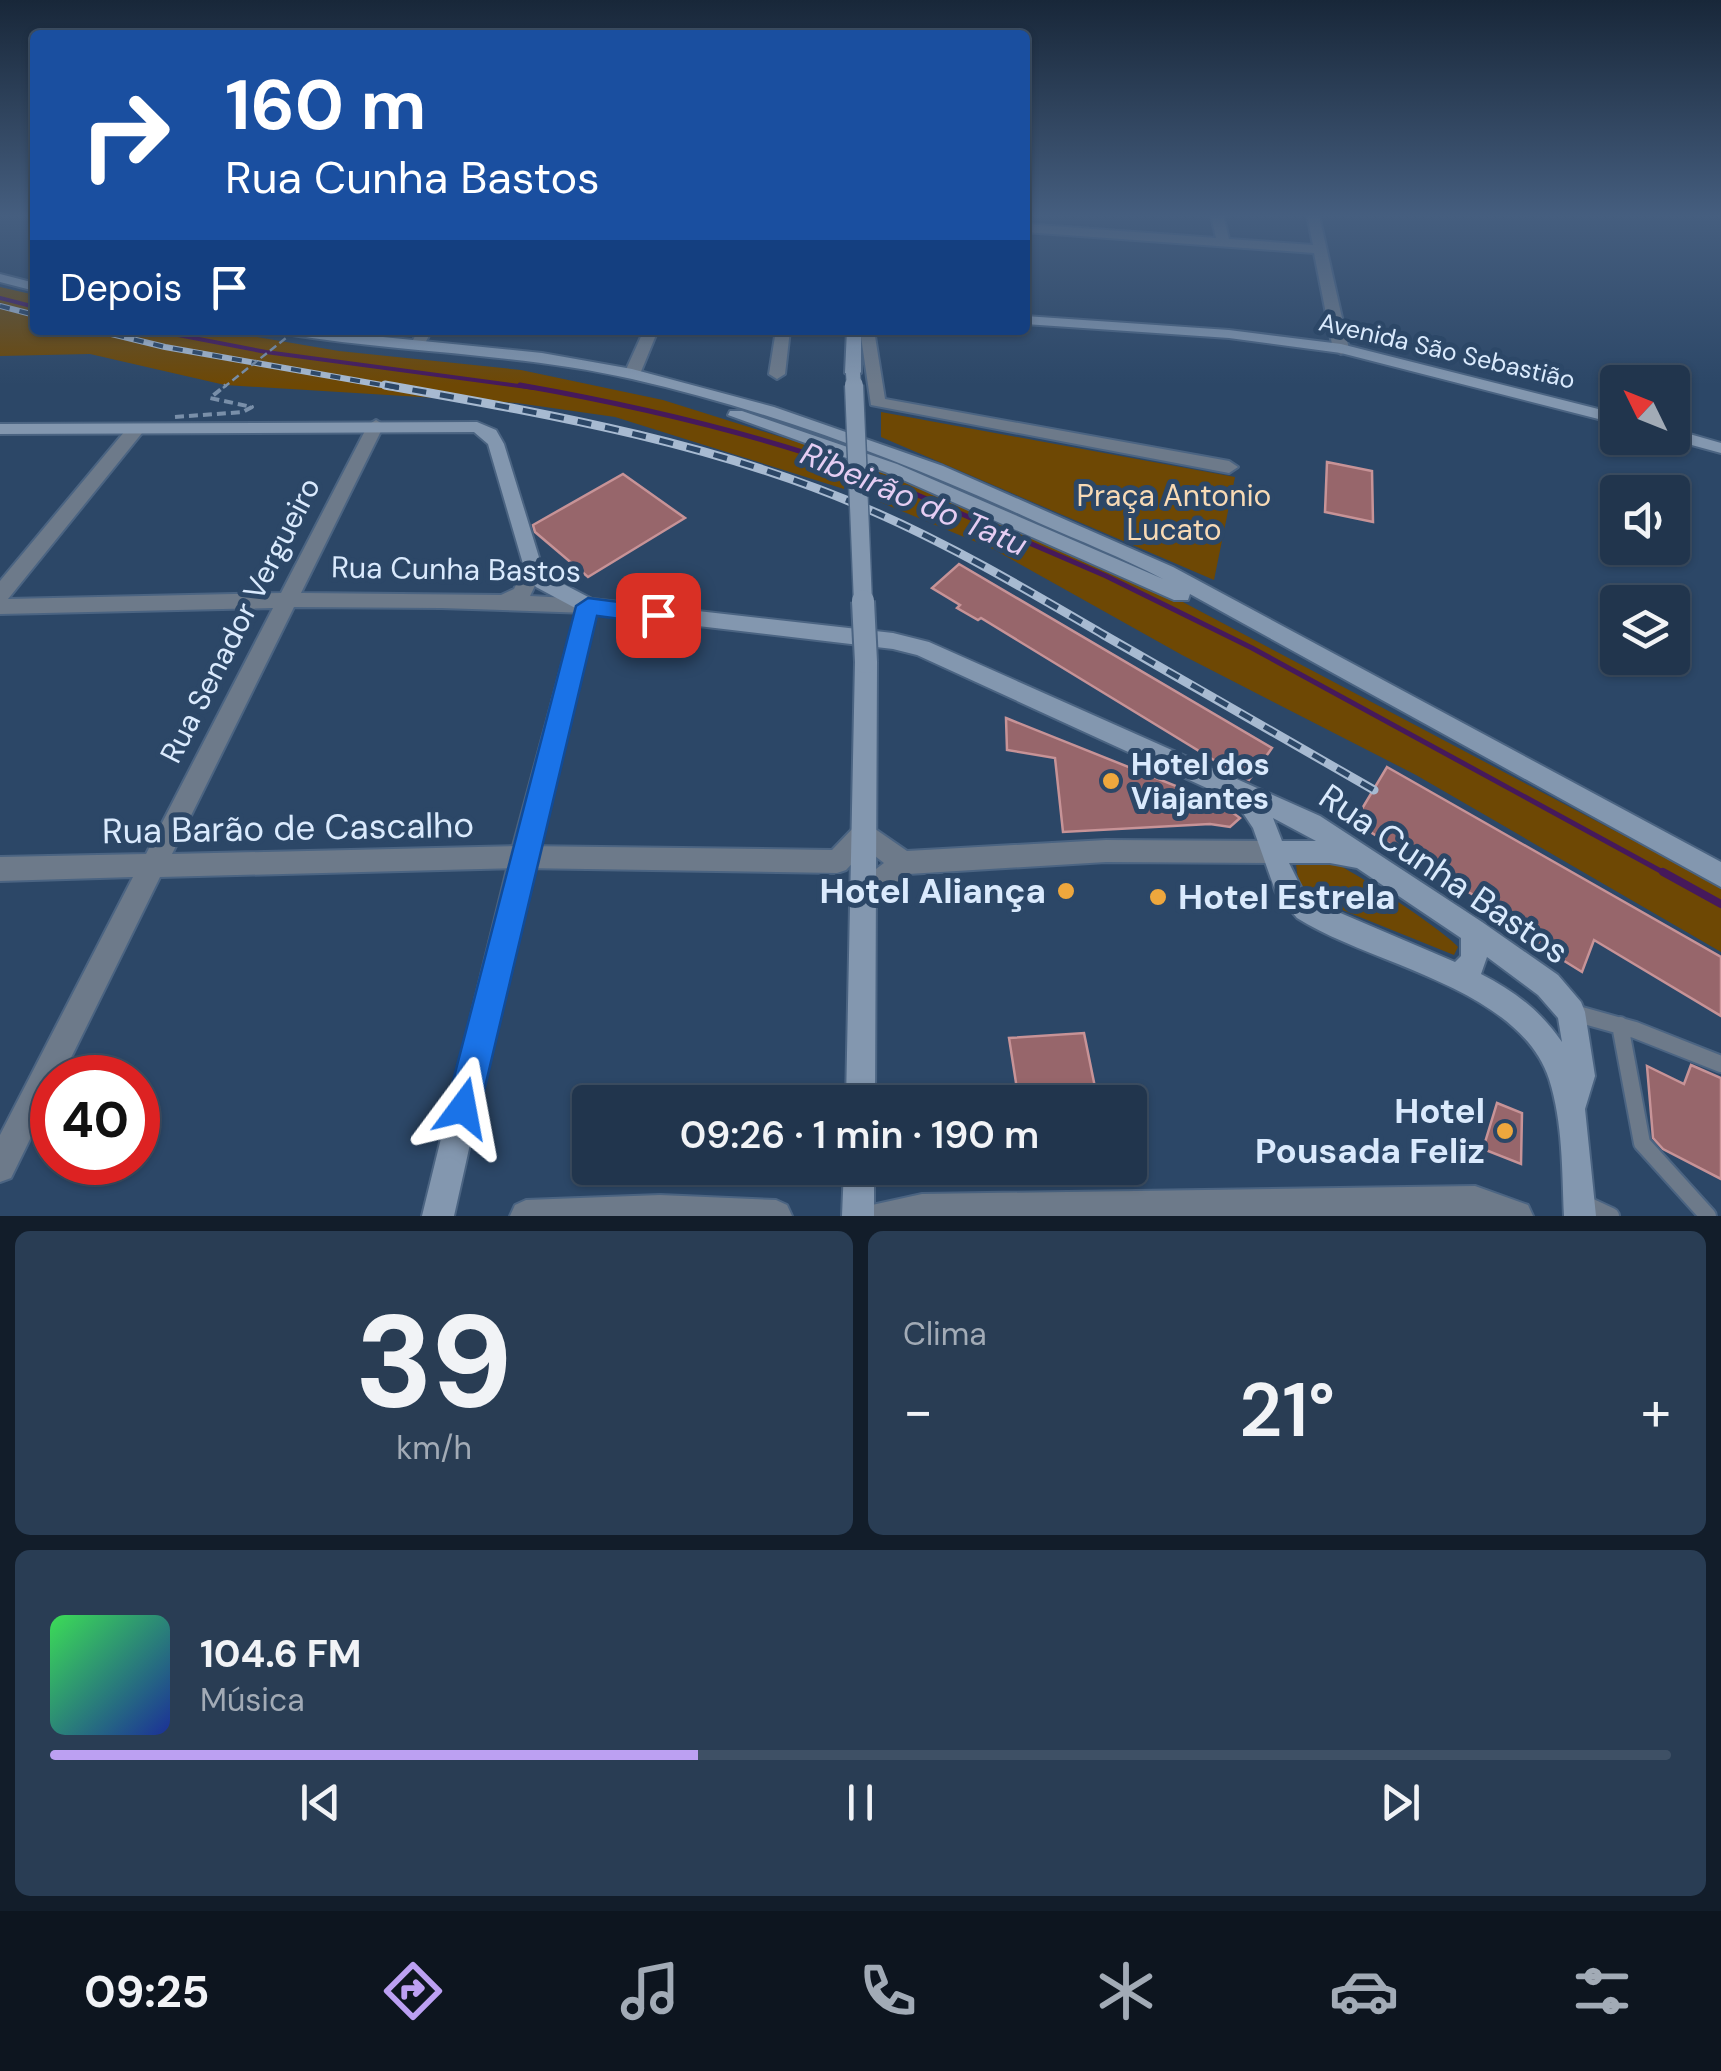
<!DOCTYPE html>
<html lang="pt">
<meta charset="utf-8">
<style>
:root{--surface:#21354d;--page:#293d54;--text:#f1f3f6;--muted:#a2abb6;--line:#3e5065;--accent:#bca0f2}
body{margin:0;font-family:"DM Sans",sans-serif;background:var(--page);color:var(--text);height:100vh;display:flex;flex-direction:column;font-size:38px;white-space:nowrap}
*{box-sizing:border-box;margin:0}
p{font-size:32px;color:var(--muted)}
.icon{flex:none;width:55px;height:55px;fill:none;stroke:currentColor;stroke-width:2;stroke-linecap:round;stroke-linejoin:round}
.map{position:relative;height:1216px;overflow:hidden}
.panel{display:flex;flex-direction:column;gap:15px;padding:15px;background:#121d2a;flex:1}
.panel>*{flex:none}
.guide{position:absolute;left:30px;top:30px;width:1000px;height:305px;border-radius:10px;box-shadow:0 2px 8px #0004,0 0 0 2px var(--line);background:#1a4fa0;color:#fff;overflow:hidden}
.needle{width:65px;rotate:313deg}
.fabs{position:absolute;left:1600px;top:365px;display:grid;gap:20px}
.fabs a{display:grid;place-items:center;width:90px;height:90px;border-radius:10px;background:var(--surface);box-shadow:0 2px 8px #0004,0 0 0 2px var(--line);font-size:50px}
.speed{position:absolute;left:30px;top:1055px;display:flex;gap:20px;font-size:50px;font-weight:700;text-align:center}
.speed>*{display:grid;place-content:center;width:130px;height:130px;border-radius:50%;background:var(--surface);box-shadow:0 2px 8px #0004,0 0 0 2px var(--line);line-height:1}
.speed .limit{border:15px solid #d22;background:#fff;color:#111}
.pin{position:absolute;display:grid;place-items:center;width:85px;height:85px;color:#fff;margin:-42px;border-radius:20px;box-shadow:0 5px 15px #0006}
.me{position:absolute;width:110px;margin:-55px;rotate:13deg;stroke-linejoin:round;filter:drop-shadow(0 0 8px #0008)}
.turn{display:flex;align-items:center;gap:35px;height:210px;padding:0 30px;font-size:45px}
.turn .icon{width:130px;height:130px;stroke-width:2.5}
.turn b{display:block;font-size:70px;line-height:85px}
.then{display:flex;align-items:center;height:95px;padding:0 30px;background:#0003;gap:20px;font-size:38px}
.big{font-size:75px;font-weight:600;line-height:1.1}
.panel .widget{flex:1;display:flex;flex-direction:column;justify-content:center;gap:15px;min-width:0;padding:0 35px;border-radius:15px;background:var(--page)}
.panel .dial{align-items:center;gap:0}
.dial b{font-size:130px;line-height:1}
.song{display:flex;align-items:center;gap:30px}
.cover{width:120px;height:120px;border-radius:15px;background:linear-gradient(135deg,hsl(130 70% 55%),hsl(230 70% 35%))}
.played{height:10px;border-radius:5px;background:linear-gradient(90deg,var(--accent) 40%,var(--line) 40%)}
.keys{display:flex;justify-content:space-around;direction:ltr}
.heat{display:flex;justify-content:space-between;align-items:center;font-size:55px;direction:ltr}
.panel .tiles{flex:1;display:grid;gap:15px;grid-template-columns:1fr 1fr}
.widget:last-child{grid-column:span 2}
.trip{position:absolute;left:572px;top:1085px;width:575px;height:100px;border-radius:10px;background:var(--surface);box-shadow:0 2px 8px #0004,0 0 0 2px var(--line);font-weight:600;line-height:100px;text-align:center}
.tab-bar{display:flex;height:160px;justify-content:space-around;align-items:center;background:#0d151f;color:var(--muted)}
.tab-bar .icon{width:70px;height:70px}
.tab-bar .active{color:var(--accent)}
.tab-bar b{font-size:45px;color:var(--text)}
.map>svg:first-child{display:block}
.green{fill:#6e4804}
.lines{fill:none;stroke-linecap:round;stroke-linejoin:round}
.stream-far2{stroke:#46195b;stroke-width:4}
.stream-far1{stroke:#46195b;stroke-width:5}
.stream{stroke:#46195b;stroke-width:8}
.building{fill:#97666b;stroke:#c79397;stroke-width:2.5}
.lane-casing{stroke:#4b6482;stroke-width:20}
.street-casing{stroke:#4b6482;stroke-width:4}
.secondary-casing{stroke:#4b6482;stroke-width:4}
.lane{stroke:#6d7a8a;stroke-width:16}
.street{fill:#6d7a8a;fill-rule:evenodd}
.secondary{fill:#8397af;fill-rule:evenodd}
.rail-far1-casing{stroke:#a7bad1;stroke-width:6}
.rail-casing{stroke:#a7bad1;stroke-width:9}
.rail-far1{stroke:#2c4767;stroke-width:4;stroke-dasharray:10;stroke-linecap:butt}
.rail{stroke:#2c4767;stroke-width:5;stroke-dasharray:14;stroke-linecap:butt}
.secondary-bridge-far2-casing{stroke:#4b6482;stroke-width:16;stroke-linecap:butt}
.secondary-bridge-far1-casing{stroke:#4b6482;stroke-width:21;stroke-linecap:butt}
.secondary-bridge-casing{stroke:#4b6482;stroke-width:26;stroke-linecap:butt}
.path-bridge-far1{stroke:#798fa9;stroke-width:2.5;stroke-dasharray:8 4;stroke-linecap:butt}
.path-bridge{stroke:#798fa9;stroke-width:4;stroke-dasharray:9 5;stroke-linecap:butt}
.secondary-bridge-far2{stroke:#8397af;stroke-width:14}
.secondary-bridge-far1{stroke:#8397af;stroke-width:18}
.secondary-bridge{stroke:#8397af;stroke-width:22}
.route{fill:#1a73e8;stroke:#114b97;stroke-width:2.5}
.poi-dot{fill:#eea73d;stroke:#2c4767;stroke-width:4}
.labels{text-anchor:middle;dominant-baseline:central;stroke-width:10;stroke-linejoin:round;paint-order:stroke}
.far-street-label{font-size:25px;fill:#daeafd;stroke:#2c4767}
.park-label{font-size:30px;fill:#f8dab5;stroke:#2c4767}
.street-label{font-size:30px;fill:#daeafd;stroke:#2c4767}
.poi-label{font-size:30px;font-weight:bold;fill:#daeafd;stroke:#2c4767;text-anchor:start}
.water-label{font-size:32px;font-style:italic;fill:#e5cdf3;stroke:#2c4767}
.near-street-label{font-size:35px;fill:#daeafd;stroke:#2c4767}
.near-poi-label{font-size:35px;font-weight:bold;fill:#daeafd;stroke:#2c4767;text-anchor:end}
</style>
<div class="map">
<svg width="1721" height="1216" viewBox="0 0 1721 1216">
<rect width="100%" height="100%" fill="#2c4767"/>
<!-- green -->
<path class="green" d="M0,287L35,295V330H215L339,351L521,370L663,400L845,457L844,489L615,417L517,403L225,385L90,354L0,356Z
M881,412L1235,477L1214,580L881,437Z
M879,468L1181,601L1721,887V952L1416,775L1182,655L993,549L880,502Z
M1304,857C1311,858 1321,857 1328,860C1348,867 1445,931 1458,947L1454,955L1310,897L1298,880L1296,864Z"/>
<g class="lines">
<!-- stream-far2 -->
<path class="stream-far2" d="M0,298L35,307
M152,330L266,352L534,388"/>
<!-- stream-far1 -->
<path class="stream-far1" d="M520,385C633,405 746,431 854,469
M864,472L1106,576L1252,648L1668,875"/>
<!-- stream -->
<path class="stream" d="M1663,872L1721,904"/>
</g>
<!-- building -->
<path class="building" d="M1327,462L1372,471L1373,522L1325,512Z
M623,474L685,518L588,577L535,532L533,525Z
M959,564L1272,748L1249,780L1240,776L981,618L978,620L957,608L960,605L932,588Z
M1006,718L1221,804L1240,818L1230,827L1210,824L1063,832L1055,758L1007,750Z
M1387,767L1721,957V1016L1594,940L1582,972L1500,921L1507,907L1478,890L1475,896L1354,822Z
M1084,1033L1098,1102H1019L1009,1038Z
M1691,1065L1721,1078V1179L1663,1149L1653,1138L1647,1066L1684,1084Z
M1497,1103L1522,1113L1521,1164L1483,1149Z"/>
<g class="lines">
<!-- lane casing -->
<g class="lane-casing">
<path id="lane" d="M1574,1013L1635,1030L1721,1064
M1620,1025L1642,1143L1708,1216
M1583,1203L1611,1216"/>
</g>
<!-- street casing -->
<g class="street-casing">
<path id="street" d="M1211,215H1223L1229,239L1313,245L1307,215H1319L1349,349L1346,352L1341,354L1333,349L1314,253L1025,232V224L1216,238Z
M418,330H432L423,347L418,348L411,344Z
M644,330H658L640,374L637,377H627L624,374Z
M776,330H790L785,374L777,379L769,374Z
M860,330H874L885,399L1229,461L1238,467L1229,473L871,405Z
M376,420L384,425L301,593L501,595L514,589L526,564L533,562L543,569L530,596L588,599L598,606L588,613L441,608L294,607L172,854L522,846L832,850L856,825L865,822L907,851L1106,840L1272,841L1281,844L1284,852L1281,860L1272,863L1106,862L908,874L865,904L856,900L852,892L856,884L884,863L866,849L846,870L837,873L522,868L160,877L61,1078H52V1094L11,1178L0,1182V1135L133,877L0,881V857L146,854L273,608L0,614V581L130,425H142V433L8,599L281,593L368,425Z
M1475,1186L1528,1205L1533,1216H867L872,1205L922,1194Z
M660,1195L776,1200L787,1205L792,1216H510L515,1205L526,1200Z"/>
</g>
<!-- secondary casing -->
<g class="secondary-casing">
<path id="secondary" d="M0,274L35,283V291L0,282Z
M1025,316L1229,330L1341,344L1618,414V424L1341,353L1229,338L1025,324Z
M279,330H313L542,353L632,369L774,407L943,466L1173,567L1721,862V887L1190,594L1188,600H1174L885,472L728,415L730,411H742L897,464L1163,579C1123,558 1080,541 1039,523C908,463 773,411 632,379C518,353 401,353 286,334Z
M847,330H861V373L853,378L845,373Z
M477,422L496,430L504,444L542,567L550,577L592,599L893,633L929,642L1320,816L1482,922L1558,975L1581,1002L1585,1012L1595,1076L1585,1109L1596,1216H1564C1562,1171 1563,1123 1549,1079C1518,987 1371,965 1297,918L1276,893L1253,828L1235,801L917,655L893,649L596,614L534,857L454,1216H422L510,857L577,609L536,587L526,574L488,444L474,432L0,434V424ZM1273,818L1316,841H1282ZM1289,863H1330L1357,868L1461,938V956L1455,962L1324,906L1302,889ZM1487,957L1538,995L1558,1018L1562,1042C1540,1010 1514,991 1481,974Z
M1672,429L1721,443V453L1666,438H1672Z
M866,654L873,656L877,662L875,1102H846L855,662L859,656Z
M844,1168H874V1216H842Z"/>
</g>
<!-- lane -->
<use href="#lane" class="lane"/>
<!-- street -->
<use href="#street" class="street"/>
<!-- secondary -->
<use href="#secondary" class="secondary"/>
<!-- rail-far1 casing -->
<g class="rail-far1-casing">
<path id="rail-far1" d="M0,306L35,315
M95,330L165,347L399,388"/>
</g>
<!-- rail casing -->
<g class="rail-casing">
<path id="rail" d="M385,385C548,414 717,443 870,510C951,545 1027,590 1104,635C1194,686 1284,738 1374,790"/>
</g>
<!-- rail-far1 -->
<use href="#rail-far1" class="rail-far1"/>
<!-- rail -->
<use href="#rail" class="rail"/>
<!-- secondary-bridge-far2 casing -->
<g class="secondary-bridge-far2-casing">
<path id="secondary-bridge-far2" d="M853,373L854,388"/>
</g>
<!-- secondary-bridge-far1 casing -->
<g class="secondary-bridge-far1-casing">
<path id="secondary-bridge-far1" d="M854,385L863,603"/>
</g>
<!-- secondary-bridge casing -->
<g class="secondary-bridge-casing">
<path id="secondary-bridge" d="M863,601L866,662"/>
</g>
<!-- path-bridge-far1 -->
<path class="path-bridge-far1" d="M223,388L296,330"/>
<!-- path-bridge -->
<path class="path-bridge" d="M175,417L243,412L252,407L210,398L226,385"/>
<!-- secondary-bridge-far2 -->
<use href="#secondary-bridge-far2" class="secondary-bridge-far2"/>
<!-- secondary-bridge-far1 -->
<use href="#secondary-bridge-far1" class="secondary-bridge-far1"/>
<!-- secondary-bridge -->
<use href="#secondary-bridge" class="secondary-bridge"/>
</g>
<!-- sky -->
<linearGradient id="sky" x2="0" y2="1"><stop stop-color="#182739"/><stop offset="0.56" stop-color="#455e7f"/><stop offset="1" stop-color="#455e7f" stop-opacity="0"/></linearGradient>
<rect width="1721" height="385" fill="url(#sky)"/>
<!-- route -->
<path class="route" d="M588,598L658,607L669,615L658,624L597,616L480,1108L475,1120L463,1125L451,1120L446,1108L576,606Z"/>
<!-- markers -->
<g class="poi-dot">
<circle cx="1111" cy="781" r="10"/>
<circle cx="1066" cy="891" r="10"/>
<circle cx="1158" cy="897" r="10"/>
<circle cx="1505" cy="1131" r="10"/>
</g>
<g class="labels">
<!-- far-street labels -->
<g class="far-street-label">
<text transform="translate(1447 351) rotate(13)">Avenida São Sebastião</text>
</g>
<!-- park labels -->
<g class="park-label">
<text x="1174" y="495">Praça Antonio<tspan x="1174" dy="34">Lucato</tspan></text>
</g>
<!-- street labels -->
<g class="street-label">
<text transform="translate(456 569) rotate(1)">Rua Cunha Bastos</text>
<text transform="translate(240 620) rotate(-63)">Rua Senador Vergueiro</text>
</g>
<!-- poi labels -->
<g class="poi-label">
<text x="1131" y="764">Hotel dos<tspan x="1131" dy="34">Viajantes</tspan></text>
</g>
<!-- water labels -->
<g class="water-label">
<text transform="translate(914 499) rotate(23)">Ribeirão do Tatu</text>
</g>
<!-- near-street labels -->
<g class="near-street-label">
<text transform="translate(288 828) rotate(-1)">Rua Barão de Cascalho</text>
<text transform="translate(1444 874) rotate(34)">Rua Cunha Bastos</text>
</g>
<!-- near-poi labels -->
<g class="near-poi-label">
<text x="1046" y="891">Hotel Aliança</text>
<text x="1178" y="897" text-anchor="start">Hotel Estrela</text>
<text x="1485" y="1111">Hotel<tspan x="1485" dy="40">Pousada Feliz</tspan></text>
</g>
</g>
</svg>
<div class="fabs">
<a><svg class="needle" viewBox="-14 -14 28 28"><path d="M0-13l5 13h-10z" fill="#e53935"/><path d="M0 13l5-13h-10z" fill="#a2abb6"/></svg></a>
<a><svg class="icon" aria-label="sound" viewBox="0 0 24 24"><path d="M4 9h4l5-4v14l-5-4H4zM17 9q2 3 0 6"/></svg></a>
<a><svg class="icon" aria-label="layers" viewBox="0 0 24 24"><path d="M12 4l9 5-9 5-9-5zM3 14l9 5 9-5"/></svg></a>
</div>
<div class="speed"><div class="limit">40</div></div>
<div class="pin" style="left:658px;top:615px;background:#d93025"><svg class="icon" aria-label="arrive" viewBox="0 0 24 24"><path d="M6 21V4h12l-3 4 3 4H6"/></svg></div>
<svg class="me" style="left:463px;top:1108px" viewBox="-20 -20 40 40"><path d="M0-17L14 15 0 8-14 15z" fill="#1a73e8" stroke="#fff" stroke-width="4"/></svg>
<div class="trip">09:26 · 1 min · 190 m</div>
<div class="guide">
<div class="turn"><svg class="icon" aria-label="right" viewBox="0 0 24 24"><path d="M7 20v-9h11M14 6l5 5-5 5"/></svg><div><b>160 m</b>Rua Cunha Bastos</div></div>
<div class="then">Depois<svg class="icon" aria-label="arrive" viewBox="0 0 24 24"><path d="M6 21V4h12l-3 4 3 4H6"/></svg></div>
</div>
</div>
<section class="panel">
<div class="tiles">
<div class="widget dial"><b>39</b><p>km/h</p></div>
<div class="widget"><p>Clima</p>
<div class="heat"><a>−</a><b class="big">21°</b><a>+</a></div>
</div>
<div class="widget">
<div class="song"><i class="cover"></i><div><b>104.6 FM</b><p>Música</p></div></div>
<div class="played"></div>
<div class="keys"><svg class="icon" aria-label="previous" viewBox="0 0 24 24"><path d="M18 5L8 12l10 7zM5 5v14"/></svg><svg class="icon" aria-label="pause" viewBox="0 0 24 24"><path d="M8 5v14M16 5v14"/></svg><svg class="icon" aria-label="next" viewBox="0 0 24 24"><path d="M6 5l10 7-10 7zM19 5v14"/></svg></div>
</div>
</div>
</section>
<nav class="tab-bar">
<b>09:25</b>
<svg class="icon active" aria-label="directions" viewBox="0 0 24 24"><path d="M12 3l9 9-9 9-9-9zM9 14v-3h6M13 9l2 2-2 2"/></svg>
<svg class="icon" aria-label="music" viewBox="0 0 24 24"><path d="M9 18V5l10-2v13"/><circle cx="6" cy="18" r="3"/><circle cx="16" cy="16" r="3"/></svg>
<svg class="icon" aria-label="phone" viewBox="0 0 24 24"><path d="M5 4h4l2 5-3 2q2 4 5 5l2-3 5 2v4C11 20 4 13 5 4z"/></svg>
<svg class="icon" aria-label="climate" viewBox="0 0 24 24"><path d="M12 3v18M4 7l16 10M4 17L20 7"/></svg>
<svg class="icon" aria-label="car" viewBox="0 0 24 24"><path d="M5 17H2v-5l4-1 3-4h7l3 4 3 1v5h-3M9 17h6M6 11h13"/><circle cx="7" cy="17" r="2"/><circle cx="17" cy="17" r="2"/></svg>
<svg class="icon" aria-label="filters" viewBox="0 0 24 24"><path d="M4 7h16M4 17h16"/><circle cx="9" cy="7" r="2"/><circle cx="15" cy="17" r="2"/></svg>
</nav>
